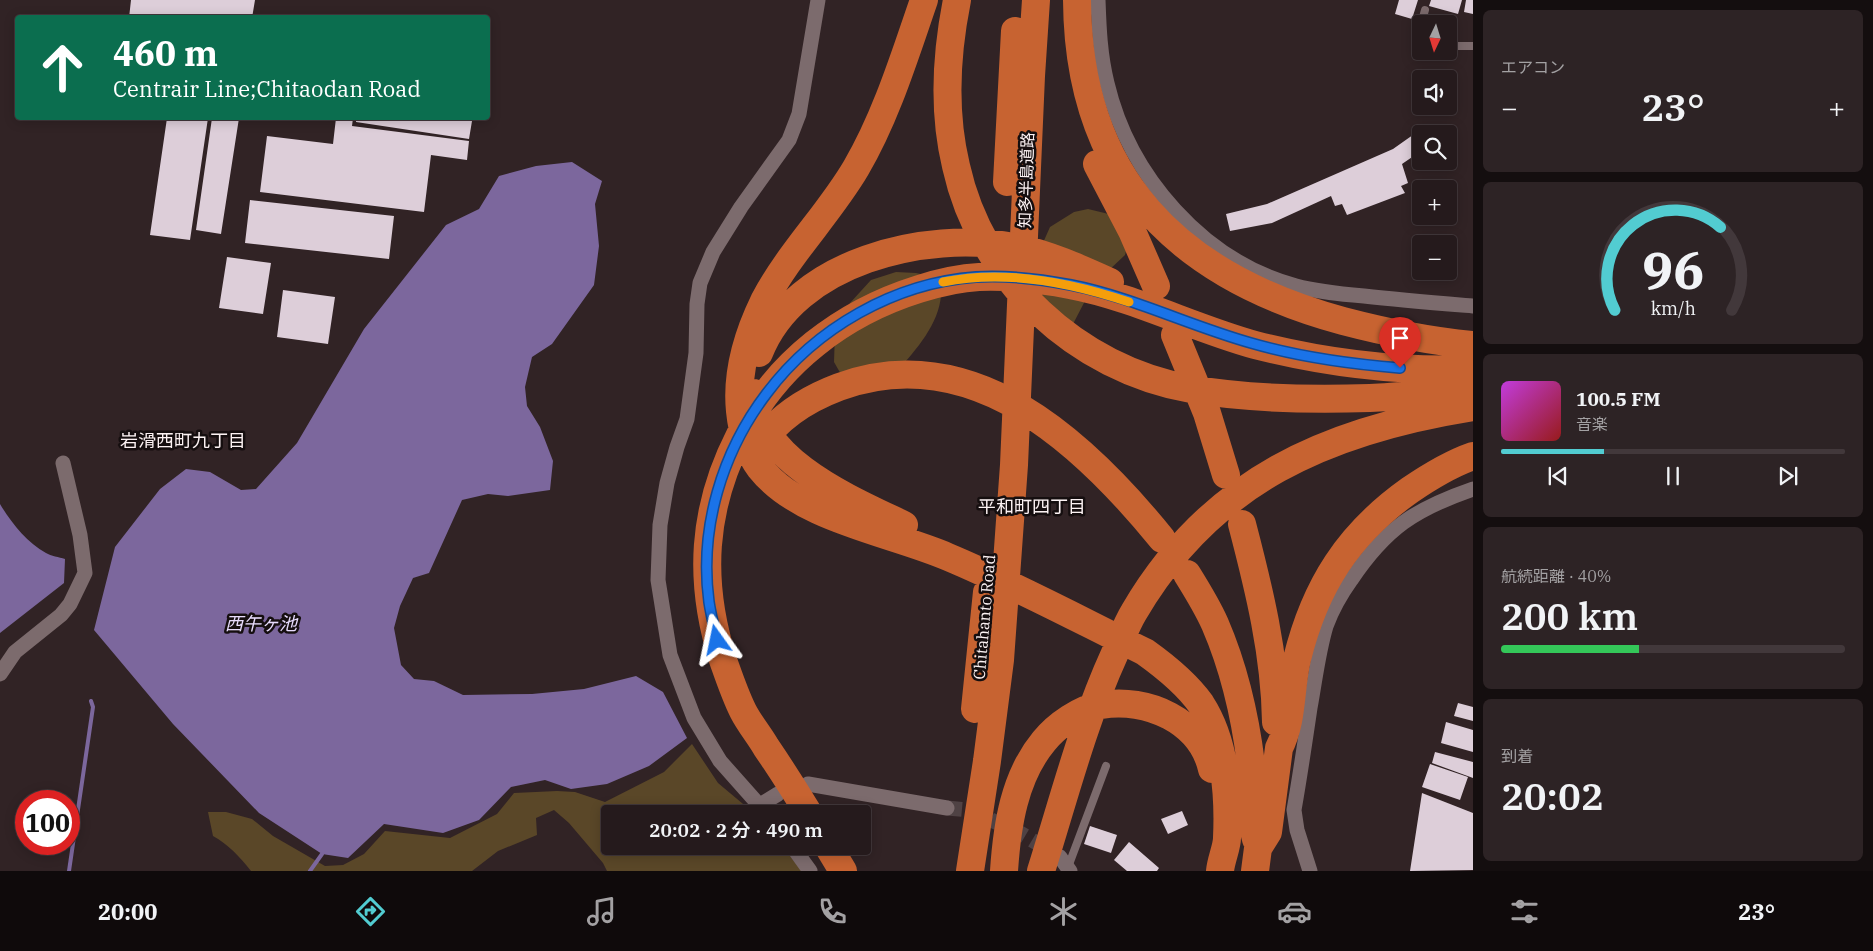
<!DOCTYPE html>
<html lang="ja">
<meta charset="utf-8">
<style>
:root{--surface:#251a1c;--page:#2d2325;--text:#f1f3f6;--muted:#a3a1a3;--line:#42383b;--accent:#52ccd1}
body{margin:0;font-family:"IBM Plex Serif","Noto Sans JP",serif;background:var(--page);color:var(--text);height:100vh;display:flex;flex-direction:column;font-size:19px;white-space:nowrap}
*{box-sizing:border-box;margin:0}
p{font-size:16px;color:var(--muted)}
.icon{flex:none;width:28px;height:28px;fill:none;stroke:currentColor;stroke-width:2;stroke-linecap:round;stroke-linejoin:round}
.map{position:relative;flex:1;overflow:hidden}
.details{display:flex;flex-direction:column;gap:10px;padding:10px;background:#140e0f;width:400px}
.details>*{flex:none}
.banner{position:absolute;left:15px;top:15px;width:475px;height:105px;border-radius:5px;box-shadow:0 2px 12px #0003,0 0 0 1px var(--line);background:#0b6e4f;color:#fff;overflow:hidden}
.needle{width:32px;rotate:184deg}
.tools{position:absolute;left:1412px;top:15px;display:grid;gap:10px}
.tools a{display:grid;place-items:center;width:45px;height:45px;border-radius:5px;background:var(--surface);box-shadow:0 2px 12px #0003,0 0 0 1px var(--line);font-size:25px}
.speed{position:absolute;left:15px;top:790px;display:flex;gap:10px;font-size:25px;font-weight:700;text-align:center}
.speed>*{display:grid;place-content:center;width:65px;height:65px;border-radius:50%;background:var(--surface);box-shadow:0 2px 12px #0003,0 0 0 1px var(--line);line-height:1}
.speed .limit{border:8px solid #d22;background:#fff;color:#111}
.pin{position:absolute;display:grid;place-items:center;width:42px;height:42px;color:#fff;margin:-51px -21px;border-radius:50% 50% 50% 0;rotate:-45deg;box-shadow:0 0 5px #0007}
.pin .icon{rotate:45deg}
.me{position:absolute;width:55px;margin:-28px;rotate:348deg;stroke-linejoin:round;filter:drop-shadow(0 0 4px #0008)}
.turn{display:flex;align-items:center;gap:18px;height:105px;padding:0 15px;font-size:22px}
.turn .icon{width:65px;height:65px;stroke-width:2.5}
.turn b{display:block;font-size:35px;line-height:42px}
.big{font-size:38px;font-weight:600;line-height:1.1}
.details .tile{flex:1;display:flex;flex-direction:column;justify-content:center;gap:8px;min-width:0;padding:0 18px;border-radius:8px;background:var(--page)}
.details .dial{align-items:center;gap:0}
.dial svg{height:130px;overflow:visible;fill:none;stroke:var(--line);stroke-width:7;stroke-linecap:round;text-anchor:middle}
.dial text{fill:var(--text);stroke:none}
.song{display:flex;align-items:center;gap:15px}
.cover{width:60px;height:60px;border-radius:8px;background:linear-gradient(135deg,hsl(290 70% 55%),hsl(0 70% 35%))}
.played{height:5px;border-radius:2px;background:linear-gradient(90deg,var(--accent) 30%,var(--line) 30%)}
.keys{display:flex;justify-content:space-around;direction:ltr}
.heat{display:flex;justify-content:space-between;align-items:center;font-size:28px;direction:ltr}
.charge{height:8px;border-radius:4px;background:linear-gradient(90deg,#34c759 40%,var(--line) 0)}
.trip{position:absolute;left:601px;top:805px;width:270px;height:50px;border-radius:5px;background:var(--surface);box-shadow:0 2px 12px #0003,0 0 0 1px var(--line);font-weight:600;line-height:50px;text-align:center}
.tab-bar{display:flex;height:80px;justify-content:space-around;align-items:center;background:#0f0a0b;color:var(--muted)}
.tab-bar .icon{width:35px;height:35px}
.tab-bar .on{color:var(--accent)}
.tab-bar b{font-size:22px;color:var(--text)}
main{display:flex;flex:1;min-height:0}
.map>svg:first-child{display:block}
.green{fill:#5a4728}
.water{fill:#7c679d}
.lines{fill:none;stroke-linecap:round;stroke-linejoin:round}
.stream{stroke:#7c679d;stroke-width:4}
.building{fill:#ddced9}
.street-tunnel{stroke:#4f4244;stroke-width:15;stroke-dasharray:15 8;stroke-linecap:butt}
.lane{stroke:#7c6b6d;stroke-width:8}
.street{stroke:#7c6b6d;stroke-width:15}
.highway{stroke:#c76331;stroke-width:28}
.route-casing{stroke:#114b97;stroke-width:12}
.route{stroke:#1a73e8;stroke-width:9}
.slow{stroke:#f59e0b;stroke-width:9}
.labels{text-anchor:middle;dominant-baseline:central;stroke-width:5;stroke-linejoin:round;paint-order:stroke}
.street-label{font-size:16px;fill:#fcf2f3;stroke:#150e0f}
.neighbourhood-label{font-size:18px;fill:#fcf2f3;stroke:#150e0f}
.water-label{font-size:18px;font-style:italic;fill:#e8dcfd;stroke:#150e0f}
</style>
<main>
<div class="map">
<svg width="1473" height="871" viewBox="0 0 1473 871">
<rect width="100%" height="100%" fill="#312325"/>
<!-- green -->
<path class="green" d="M1088,209L1121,217L1130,237L1125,255L1107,272L1086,299L1073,324L1043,318L1038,254L1050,227L1074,212Z
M896,272L916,273L934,277C936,282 941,290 941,295C939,324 916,350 898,370L842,376L834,362L835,332L850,303L871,280Z
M692,744L718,783L755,814H610V846H782L802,871H607L603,863L569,823L554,810L536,818L537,835L498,851L472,871H251C240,857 228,844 213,836L208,812H226L252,819L273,836L325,866L343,865L364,854L385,831L450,838L497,814L514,793L557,791L575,792L605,802L664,772Z"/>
<!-- water -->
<path class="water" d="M572,162L602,181L595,204L599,246L594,285L552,344L532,357L525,387L527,406L540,427L553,461L550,490L508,496L488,494L462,500L429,573L413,578L400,606L394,628L401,665L414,679L434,681L463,695L532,694L584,689L636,676L663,692L687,738L649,766L607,784L571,789L545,780L511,787L479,820L443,833L384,824L348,858L322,854L259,813L173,724L94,630L115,547L160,489L186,469L210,472L241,490L256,489L297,443L364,329L446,225L479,209L499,176L536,166Z
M0,504C10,521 27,543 46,553C51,556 59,557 65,559L64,583L0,633Z"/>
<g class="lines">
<!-- stream -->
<path class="stream" d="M69,871L93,707L91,701
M310,871L322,854"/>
</g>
<!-- building -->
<path class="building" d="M131,0H255L252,18H129Z
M1399,0H1418L1412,19L1395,14Z
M1431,0H1462L1458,14L1429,6Z
M1466,0H1473V14L1464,12Z
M167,118H208L190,240L150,235Z
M212,118H239L221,234L196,230Z
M336,118H353L352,126L469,141L467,160L431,155L424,212L260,192L267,136L333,144Z
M356,118H453L472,121L469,139L356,122Z
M1427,125L1434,134H1421V151L1402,164L1408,183L1401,186L1405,193L1347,215L1342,204L1335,206L1331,196L1272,223L1230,231L1226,214L1267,204L1393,149Z
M250,200L394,216L389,259L245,243Z
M227,257L271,263L263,314L219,308Z
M283,290L335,297L328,344L277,337Z
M1458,703L1473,707V721L1454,716Z
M1446,722L1473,730V752L1441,743Z
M1435,752L1473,762V778L1432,763Z
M1430,764L1468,777L1460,800L1422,787Z
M1422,793L1473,813V870L1410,871Z
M1182,811L1188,825L1168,834L1161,819Z
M1090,826L1117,835L1111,853L1084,844Z
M1129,842L1159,868L1157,871H1127L1114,860Z"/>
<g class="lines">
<!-- street-tunnel -->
<path class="street-tunnel" d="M947,808L969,810L1020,833L1052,852"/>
<!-- lane -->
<path class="lane" d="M1421,29L1420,28L1425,10
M1449,46H1473
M1068,867L1106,766"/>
<!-- street -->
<path class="street" d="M1098,0C1099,28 1100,55 1107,83C1129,176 1203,261 1296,286C1318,292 1341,294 1364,296C1400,300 1437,303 1473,306
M0,674L15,652L61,615L70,604L85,573L80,535L63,463
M808,784L947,808
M760,805L778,794
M767,814L720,761L694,718L670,655L658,580L660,525L667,483L677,447L687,419L696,353L697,304L700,283L713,252L741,207L789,140L799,114L818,0
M792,846L810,871
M1060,857L1070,871
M1310,871L1297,830L1294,810C1300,776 1305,742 1310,708C1315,681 1318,653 1326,626C1332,610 1341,594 1351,580C1386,528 1415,509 1473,489"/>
<!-- highway -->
<path class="highway" d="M924,0C905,55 886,117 856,168C829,214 789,253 764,301C747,336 736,372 740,411C742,431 748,452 760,468C800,519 890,532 948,557C1015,585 1080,620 1145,652C1166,667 1186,683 1201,704C1225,741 1229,795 1227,838C1227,847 1221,860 1220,871
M957,0C946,55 943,112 956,166C981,280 1077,369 1191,389C1249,399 1310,400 1370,398C1404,397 1438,392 1473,391
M1077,0C1078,178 1177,276 1343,321C1385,332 1429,341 1473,345
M1097,164L1132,231L1156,286
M1007,182L1015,31
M1175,335L1207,413L1226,475
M759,353C795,261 926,230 1014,247C1048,254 1079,268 1110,282
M754,393C757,461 852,500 904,525
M758,447C777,418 807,399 839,387C973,338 1084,443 1162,539
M1242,524C1259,589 1275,654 1276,722
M1187,574C1197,590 1207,606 1215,624C1234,668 1245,715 1251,764C1253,789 1249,815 1256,839
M975,709L987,592
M809,814C795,791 781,769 766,747C759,735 749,723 743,711C735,695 729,677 723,660C698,581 702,509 740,435C777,363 842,313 919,289C938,283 958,278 979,277C1009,276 1040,279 1070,285C1134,297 1193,328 1255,345C1326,363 1400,372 1473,369
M828,846L843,871
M970,871L987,761L1000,660L1014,465L1031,76L1036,0
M1004,871C1007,826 1014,777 1044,741C1057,725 1080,709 1101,705C1147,697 1201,721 1212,769
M1041,871C1064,798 1083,723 1115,653C1121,640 1126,625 1134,612C1211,480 1328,430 1473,407
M1255,871L1258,848L1268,832L1279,748C1293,721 1290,688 1297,659C1315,586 1348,534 1410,490C1429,477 1450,464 1473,456"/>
</g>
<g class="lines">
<!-- route casing -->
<g class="route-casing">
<path id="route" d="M717,640C714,627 711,615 709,602C699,528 722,452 767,393C816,328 894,283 976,277C1007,275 1040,279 1071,285C1132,297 1190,326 1251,343C1299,357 1350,364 1400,368"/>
</g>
<!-- route -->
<use href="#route" class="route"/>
<!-- slow -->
<path class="slow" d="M943,282C1005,269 1070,282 1129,302"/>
</g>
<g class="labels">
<!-- street labels -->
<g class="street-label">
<text transform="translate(1026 180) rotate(-88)">知多半島道路</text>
<text transform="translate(984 617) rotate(-85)">Chitahanto Road</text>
</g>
<!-- neighbourhood labels -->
<g class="neighbourhood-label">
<text x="183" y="440">岩滑西町九丁目</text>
<text x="1032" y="506">平和町四丁目</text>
</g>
<!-- water labels -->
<g class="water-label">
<text x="261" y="623">西午ヶ池</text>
</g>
</g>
</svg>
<div class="tools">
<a><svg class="needle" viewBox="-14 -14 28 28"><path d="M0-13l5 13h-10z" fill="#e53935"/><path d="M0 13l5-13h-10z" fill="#a3a1a3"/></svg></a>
<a><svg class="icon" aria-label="sound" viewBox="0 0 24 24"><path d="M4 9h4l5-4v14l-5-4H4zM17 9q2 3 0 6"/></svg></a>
<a><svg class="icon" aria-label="search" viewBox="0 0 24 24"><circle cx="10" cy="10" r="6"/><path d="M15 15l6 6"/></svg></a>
<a>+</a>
<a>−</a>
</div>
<div class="speed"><div class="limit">100</div></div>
<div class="pin" style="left:1400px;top:368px;background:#d93025"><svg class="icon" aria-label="arrive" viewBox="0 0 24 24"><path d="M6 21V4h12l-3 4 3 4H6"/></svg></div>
<svg class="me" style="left:717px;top:640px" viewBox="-20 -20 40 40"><path d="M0-17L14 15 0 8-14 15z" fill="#1a73e8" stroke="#fff" stroke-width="4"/></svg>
<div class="trip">20:02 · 2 分 · 490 m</div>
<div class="banner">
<div class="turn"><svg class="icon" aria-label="ahead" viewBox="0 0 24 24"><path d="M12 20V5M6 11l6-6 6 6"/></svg><div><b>460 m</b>Centrair Line;Chitaodan Road</div></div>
</div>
</div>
<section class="details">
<div class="tile"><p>エアコン</p>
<div class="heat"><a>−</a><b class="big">23°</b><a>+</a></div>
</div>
<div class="tile dial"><svg viewBox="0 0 100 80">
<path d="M14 69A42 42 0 1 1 86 69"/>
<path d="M14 69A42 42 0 0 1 79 18" stroke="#52ccd1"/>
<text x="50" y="56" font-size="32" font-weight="700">96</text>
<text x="50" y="72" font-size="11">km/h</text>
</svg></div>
<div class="tile">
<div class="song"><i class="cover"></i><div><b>100.5 FM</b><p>音楽</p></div></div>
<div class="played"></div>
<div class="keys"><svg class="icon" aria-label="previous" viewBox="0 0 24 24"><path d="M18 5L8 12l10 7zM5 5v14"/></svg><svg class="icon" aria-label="pause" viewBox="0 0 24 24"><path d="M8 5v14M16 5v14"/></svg><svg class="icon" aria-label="next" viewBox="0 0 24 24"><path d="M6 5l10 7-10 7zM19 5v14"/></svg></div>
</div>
<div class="tile"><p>航続距離 · 40%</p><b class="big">200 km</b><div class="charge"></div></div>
<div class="tile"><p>到着</p><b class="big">20:02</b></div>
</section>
</main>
<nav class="tab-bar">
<b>20:00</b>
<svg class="icon on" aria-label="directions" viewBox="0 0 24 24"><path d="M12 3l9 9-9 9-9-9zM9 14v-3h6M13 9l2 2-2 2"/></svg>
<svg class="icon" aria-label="music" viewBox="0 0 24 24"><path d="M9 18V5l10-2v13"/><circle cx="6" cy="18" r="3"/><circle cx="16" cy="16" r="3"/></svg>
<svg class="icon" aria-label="phone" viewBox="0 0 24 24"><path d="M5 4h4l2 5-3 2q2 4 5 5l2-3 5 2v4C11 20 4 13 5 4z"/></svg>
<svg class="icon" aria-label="climate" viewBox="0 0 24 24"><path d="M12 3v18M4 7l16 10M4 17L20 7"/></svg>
<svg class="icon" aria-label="car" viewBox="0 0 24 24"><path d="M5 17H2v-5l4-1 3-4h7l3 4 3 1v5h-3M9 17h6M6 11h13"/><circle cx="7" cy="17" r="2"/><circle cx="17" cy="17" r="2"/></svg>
<svg class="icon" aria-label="filters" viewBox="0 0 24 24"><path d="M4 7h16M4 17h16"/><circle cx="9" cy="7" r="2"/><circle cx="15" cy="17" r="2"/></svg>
<b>23°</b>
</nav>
